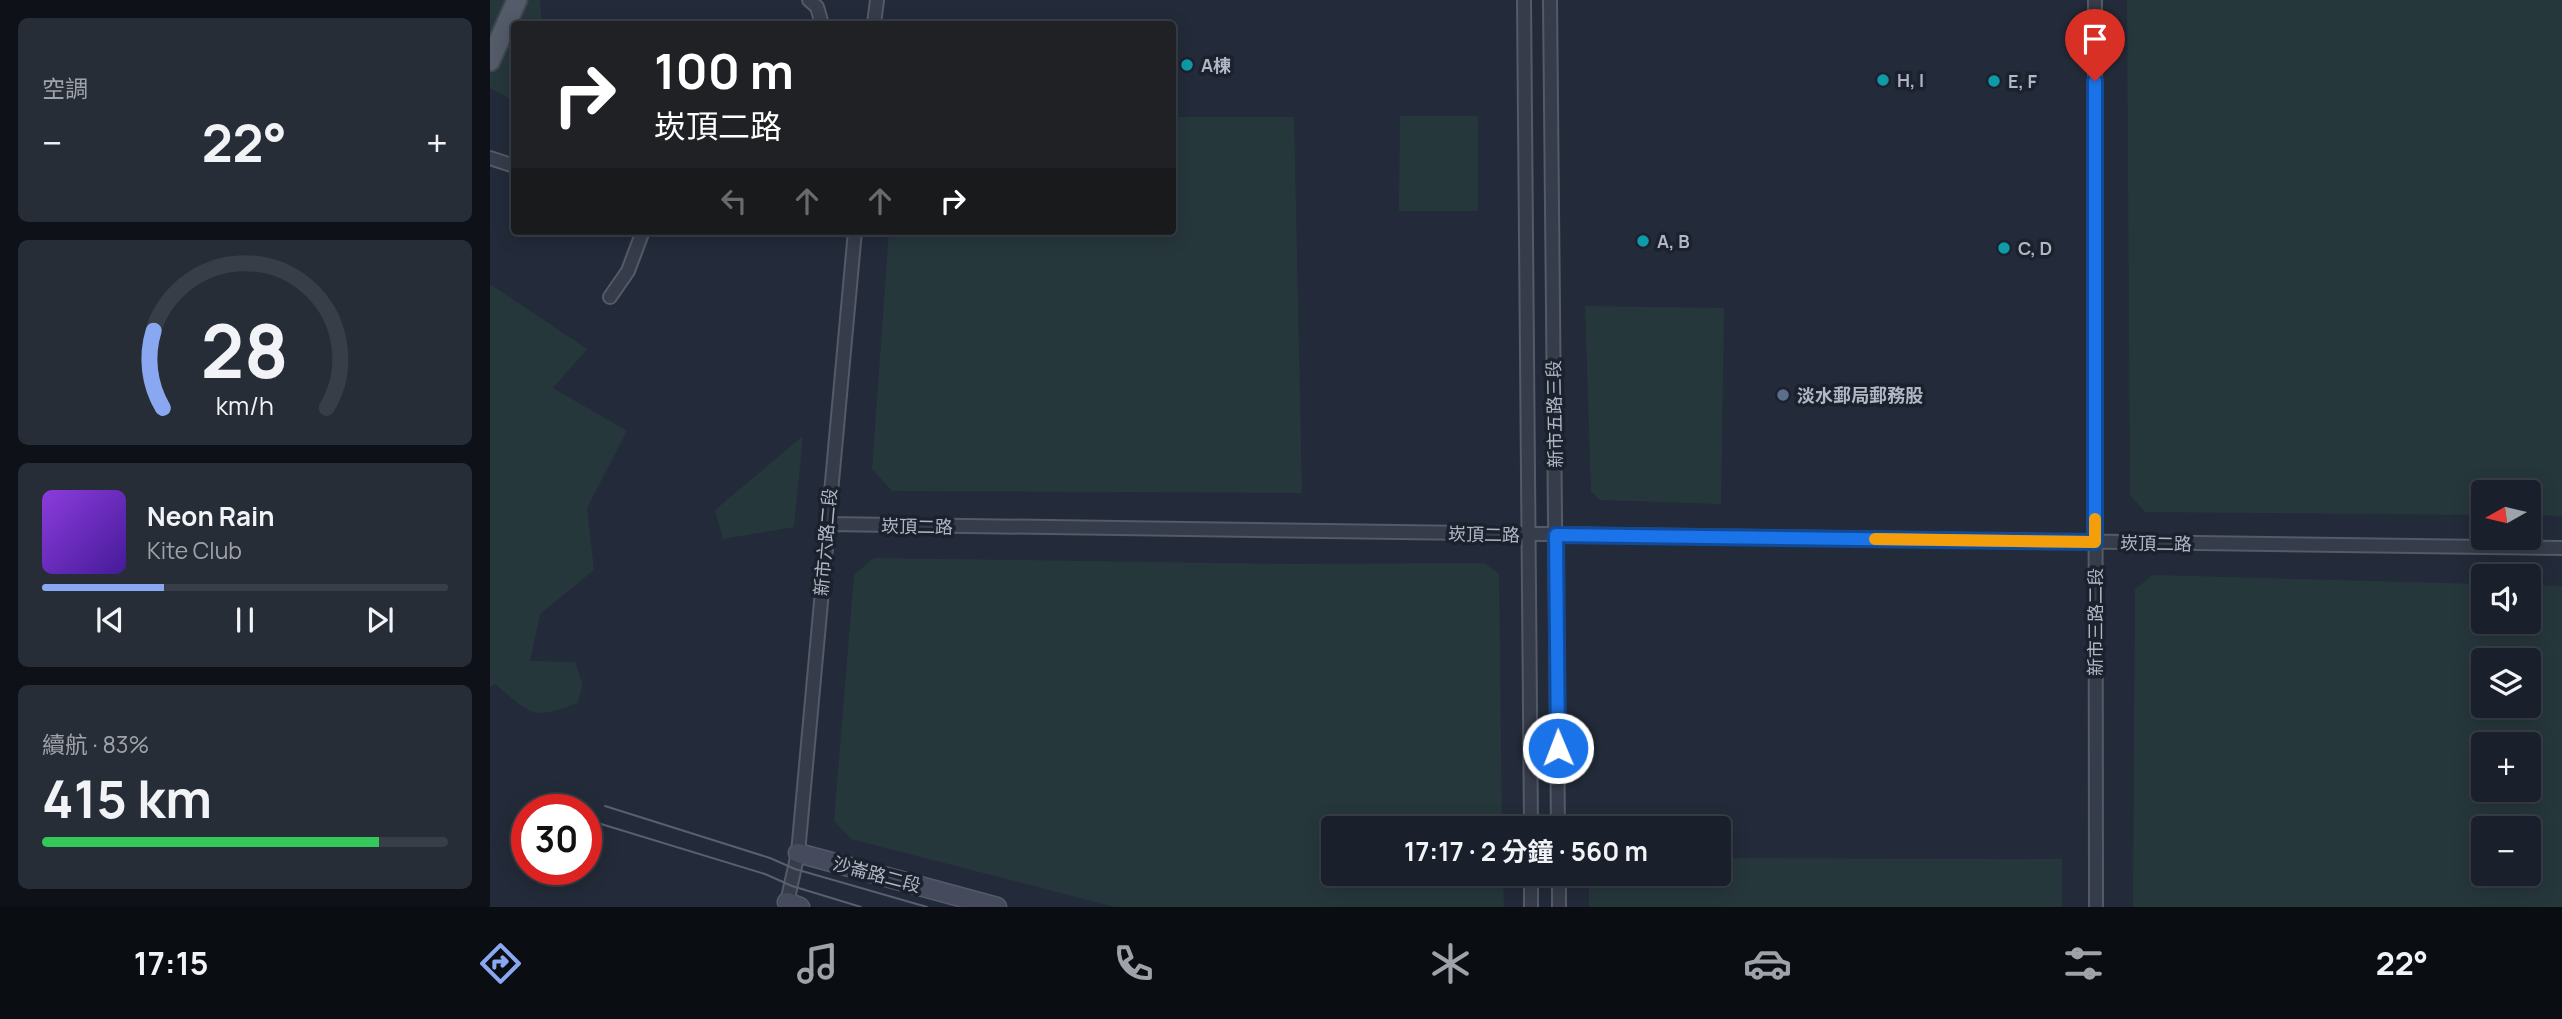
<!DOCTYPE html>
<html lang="zh-TW">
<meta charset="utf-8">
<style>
:root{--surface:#1a202b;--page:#272d37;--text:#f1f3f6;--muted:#9fa3a9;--line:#383e47;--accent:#8aa8f2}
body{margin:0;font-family:Manrope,"Noto Sans TC",sans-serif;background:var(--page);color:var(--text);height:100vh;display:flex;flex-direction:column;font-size:26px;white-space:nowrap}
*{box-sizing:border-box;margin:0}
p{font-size:23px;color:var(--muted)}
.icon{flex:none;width:38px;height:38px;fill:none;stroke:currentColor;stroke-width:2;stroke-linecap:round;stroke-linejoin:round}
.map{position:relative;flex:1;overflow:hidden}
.details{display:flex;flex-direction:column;gap:18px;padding:18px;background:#0e1218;width:490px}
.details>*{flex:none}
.hud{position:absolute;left:21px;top:21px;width:665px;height:214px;border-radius:7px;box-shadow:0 4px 18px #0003,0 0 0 2px var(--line);background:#202124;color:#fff;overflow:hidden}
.needle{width:46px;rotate:262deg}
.tools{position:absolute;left:1981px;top:480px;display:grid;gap:14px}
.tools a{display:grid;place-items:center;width:70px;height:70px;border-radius:7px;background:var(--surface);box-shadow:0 4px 18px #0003,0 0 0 2px var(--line);font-size:35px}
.speed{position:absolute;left:21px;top:794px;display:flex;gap:14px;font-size:35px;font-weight:700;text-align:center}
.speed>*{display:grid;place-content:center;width:91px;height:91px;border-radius:50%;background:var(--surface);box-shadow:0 4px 18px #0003,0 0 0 2px var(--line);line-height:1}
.speed .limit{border:10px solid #d22;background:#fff;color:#111}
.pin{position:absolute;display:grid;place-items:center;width:60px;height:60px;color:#fff;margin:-72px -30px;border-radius:50% 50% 50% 0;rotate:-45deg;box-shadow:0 0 7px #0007}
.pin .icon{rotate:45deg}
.me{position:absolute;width:77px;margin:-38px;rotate:359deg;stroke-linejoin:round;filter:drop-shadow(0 0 5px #0008)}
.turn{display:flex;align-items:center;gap:24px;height:147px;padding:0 28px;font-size:32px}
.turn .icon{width:91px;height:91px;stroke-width:2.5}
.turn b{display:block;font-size:49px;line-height:60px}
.lanes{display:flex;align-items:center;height:66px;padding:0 28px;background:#0003;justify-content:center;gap:35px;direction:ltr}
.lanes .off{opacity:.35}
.big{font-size:52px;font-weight:700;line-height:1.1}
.details .card{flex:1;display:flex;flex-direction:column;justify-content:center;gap:10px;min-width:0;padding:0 24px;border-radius:10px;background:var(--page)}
.details .dial{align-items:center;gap:0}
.dial svg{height:182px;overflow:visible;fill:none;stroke:var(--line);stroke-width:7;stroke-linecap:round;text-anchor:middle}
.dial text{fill:var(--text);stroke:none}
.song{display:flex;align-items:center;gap:21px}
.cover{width:84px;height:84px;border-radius:10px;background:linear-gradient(135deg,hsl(270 70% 55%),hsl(260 70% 35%))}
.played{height:7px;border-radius:4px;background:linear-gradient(90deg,var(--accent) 30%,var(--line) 30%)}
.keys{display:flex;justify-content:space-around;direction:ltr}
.heat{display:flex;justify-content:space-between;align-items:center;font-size:38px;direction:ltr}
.charge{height:10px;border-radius:5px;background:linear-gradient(90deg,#34c759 83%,var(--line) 0)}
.trip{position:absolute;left:831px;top:816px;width:410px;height:70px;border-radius:7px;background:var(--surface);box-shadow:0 4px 18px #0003,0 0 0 2px var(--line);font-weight:700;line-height:70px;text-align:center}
.tabs{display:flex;height:112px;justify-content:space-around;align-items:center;background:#0a0d11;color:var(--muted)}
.tabs .icon{width:49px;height:49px}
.tabs .selected{color:var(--accent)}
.tabs b{font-size:32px;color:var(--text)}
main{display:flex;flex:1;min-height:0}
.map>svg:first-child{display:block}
.green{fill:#26373b;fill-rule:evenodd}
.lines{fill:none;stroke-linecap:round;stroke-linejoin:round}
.street-casing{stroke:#545a67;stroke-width:16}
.secondary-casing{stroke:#545a67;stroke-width:21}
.primary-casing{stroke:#404552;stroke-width:23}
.street{stroke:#363c49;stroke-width:12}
.secondary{stroke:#454b5c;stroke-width:18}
.primary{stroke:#545b69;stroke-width:19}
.tram{stroke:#586070;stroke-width:2}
.route-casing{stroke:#114b97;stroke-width:18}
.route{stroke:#1a73e8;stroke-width:12}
.slow{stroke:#f59e0b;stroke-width:12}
.culture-dot{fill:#0f9aa8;stroke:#1c212e;stroke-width:2.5}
.service-dot{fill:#5c6f8a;stroke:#1c212e;stroke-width:2.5}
.labels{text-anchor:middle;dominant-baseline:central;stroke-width:7;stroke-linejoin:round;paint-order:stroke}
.poi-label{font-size:18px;font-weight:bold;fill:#b1b7c5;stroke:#1c212e;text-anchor:start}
.street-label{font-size:18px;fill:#b1b7c5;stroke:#1c212e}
</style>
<main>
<section class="details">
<div class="card"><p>空調</p>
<div class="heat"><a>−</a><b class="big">22°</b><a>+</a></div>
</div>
<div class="card dial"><svg viewBox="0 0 100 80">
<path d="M14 69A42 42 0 1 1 86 69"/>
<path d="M14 69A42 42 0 0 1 10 35" stroke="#8aa8f2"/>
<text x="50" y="56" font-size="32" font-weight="700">28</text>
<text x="50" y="72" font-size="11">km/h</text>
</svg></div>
<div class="card">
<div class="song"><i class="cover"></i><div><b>Neon Rain</b><p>Kite Club</p></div></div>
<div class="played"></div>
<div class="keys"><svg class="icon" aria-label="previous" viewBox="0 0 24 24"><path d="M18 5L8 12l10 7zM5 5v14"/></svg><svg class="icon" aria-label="pause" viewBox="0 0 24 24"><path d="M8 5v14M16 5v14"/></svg><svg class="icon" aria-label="next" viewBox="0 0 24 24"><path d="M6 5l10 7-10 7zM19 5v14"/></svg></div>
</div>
<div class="card"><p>續航 · 83%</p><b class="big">415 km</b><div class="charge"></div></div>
</section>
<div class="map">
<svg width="2072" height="907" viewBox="0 0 2072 907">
<rect width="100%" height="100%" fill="#232a39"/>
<!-- green -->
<path class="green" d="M0,0H50L52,24H24V99H21L0,88Z
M1637,0H2072V516L2039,515V492H1993V515L1655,512L1640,495Z
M910,116H988V211H909Z
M683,117H804L812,493L402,491L382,469L399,231H682Z
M0,284L97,349L63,388L137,431L97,508L104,570L50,614L40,661L85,662L93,685L87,703C41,721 41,714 5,684L0,687Z
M1095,306L1234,308L1231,504L1110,500L1101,491Z
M313,436L304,527L233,539L225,510Z
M384,558L793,564L994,563L1009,574L1012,828H844V873H1013L1014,907H625L361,839L344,821L364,575Z
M1663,575L1993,584V621H2039V585L2072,586V907H1643L1645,589ZM1993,660H2039V705H1993ZM1993,744H2039V789H1993ZM1993,828H2039V873H1993Z
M1229,858L1572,859V907H1099V873H1228Z"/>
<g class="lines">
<!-- street casing -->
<g class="street-casing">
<path id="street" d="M319,0L327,7L332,24
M1034,0L1041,828
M1060,0L1068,828
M1605,0L1606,907
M384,24L387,0
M0,158L24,166
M120,297L138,271L153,231
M337,524L2072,548
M1041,873V907
M1069,873V907
M296,907L308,853L365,231"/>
</g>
<!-- secondary casing -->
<g class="secondary-casing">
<path id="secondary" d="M308,853L507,907
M297,902L310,907"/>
</g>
<!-- primary casing -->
<g class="primary-casing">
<path id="primary" d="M0,61L27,0"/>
</g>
<!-- street -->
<use href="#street" class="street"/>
<!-- secondary -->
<use href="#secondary" class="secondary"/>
<!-- primary -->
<use href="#primary" class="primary"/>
<!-- tram -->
<path class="tram" d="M115,806L280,858L305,869L437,907
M111,824L275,874L302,886L371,907"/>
</g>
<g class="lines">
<!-- route casing -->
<g class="route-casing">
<path id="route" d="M1068,748L1066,535L1605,542V81"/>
</g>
<!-- route -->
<use href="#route" class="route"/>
<!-- slow -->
<path class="slow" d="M1385,539L1605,542V519"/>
</g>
<!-- markers -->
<g class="culture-dot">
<circle cx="697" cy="65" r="7"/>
<circle cx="1393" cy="80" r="7"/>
<circle cx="1504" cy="81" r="7"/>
<circle cx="1153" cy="241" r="7"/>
<circle cx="1514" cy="248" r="7"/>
</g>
<circle class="service-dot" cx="1293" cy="395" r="7"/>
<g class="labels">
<!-- poi labels -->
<g class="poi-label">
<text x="711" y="65">A棟</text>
<text x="1407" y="80">H, I</text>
<text x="1518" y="81">E, F</text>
<text x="1167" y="241">A, B</text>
<text x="1528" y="248">C, D</text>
<text x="1307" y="395">淡水郵局郵務股</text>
</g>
<!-- street labels -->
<g class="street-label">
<text transform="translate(1064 414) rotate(-91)">新市五路三段</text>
<text transform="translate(427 526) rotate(1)">崁頂二路</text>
<text transform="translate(994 534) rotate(1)">崁頂二路</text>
<text transform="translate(335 542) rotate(-85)">新市六路二段</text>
<text transform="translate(1666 543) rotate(1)">崁頂二路</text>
<text transform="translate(1605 622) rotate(-90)">新市三路二段</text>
<text transform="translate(387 874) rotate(15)">沙崙路二段</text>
</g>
</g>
</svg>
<div class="tools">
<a><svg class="needle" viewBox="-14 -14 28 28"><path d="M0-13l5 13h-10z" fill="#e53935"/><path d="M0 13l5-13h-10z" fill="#9fa3a9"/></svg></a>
<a><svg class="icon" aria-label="sound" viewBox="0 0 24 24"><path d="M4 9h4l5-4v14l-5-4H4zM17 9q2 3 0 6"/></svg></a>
<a><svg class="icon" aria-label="layers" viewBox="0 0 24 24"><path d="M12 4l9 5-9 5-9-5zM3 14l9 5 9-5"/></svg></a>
<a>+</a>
<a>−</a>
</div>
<div class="speed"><div class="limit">30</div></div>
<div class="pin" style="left:1605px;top:81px;background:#d93025"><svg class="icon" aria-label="arrive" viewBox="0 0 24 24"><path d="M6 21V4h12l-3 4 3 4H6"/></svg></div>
<svg class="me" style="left:1068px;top:748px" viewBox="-20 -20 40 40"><circle r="17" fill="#1a73e8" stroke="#fff" stroke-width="3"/><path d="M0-11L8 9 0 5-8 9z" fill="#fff"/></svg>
<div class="trip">17:17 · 2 分鐘 · 560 m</div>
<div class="hud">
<div class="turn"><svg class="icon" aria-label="right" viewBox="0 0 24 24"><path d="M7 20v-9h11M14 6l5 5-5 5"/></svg><div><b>100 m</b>崁頂二路</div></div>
<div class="lanes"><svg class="icon off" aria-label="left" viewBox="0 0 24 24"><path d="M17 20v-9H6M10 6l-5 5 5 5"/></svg><svg class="icon off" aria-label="ahead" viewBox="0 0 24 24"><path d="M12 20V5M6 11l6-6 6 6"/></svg><svg class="icon off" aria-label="ahead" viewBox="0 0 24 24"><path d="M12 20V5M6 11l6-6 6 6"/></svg><svg class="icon" aria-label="right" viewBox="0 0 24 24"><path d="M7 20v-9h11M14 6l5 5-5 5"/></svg></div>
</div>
</div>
</main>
<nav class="tabs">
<b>17:15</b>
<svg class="icon selected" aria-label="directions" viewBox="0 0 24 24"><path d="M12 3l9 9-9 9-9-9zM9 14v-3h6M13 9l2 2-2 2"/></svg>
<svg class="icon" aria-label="music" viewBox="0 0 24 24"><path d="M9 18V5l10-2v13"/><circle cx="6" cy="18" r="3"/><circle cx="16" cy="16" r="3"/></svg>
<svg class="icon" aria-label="phone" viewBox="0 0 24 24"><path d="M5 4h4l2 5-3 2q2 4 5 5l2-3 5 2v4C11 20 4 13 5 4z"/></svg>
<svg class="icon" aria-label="climate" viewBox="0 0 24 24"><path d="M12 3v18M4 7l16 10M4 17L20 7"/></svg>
<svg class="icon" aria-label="car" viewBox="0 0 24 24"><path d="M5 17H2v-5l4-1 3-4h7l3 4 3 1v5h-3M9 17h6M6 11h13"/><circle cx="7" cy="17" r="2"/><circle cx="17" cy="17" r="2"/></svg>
<svg class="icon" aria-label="filters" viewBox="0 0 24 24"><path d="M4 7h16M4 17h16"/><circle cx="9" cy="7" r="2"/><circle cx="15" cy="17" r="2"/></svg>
<b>22°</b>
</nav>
